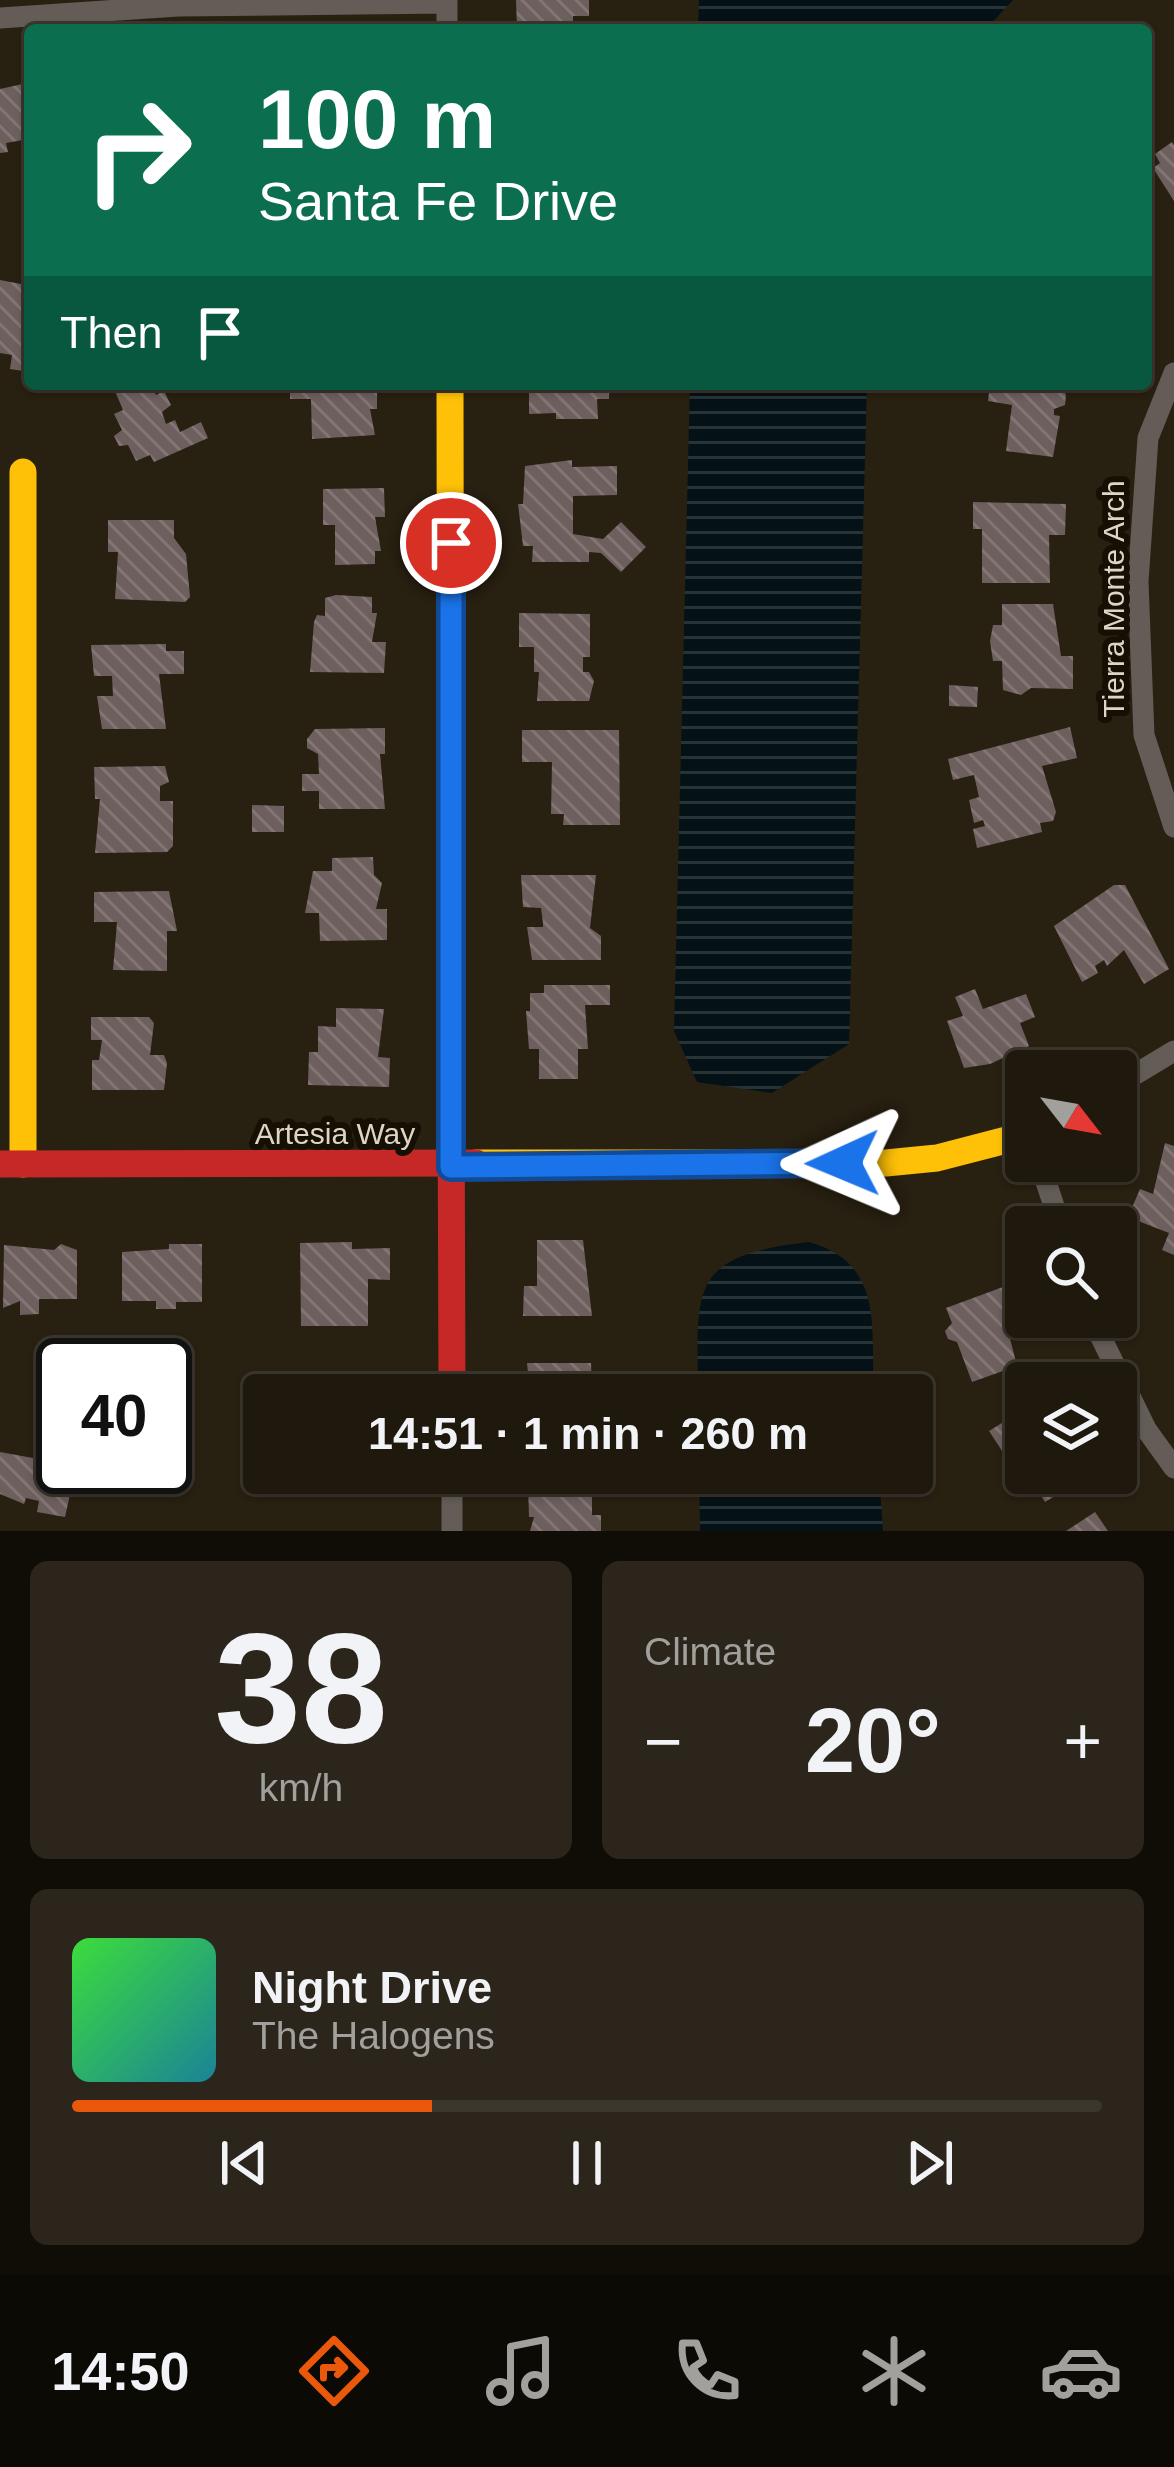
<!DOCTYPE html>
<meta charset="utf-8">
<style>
:root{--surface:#1e180d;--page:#2b251b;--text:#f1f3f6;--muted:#a1a09d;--line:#3c372e;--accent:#ea580c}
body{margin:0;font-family:Helvetica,sans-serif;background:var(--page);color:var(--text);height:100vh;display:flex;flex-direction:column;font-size:45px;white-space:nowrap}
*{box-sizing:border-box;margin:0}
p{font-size:39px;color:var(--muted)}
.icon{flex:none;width:66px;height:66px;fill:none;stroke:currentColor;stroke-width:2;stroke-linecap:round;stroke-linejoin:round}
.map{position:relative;height:1531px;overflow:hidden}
.details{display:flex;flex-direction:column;gap:30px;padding:30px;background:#100d07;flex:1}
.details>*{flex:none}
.guide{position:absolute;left:24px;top:24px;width:1128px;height:366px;border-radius:12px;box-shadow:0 3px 9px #0004,0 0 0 3px var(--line);background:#0b6e4f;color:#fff;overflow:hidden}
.needle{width:78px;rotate:121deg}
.controls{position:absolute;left:1005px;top:1050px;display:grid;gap:24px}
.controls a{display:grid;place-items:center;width:132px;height:132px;border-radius:12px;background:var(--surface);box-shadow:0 3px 9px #0004,0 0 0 3px var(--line);font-size:60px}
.speed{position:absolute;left:36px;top:1338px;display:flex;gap:24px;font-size:60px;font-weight:700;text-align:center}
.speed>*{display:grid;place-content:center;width:156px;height:156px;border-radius:50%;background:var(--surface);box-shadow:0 3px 9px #0004,0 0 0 3px var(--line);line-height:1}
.speed .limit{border:6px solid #111;border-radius:18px;background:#fff;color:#111}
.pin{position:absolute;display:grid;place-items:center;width:102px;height:102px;color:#fff;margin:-51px;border:6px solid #fff;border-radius:50%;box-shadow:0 3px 12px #0007}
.me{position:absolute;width:132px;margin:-66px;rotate:269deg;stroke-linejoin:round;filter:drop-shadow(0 0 9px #0008)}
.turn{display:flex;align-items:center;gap:42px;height:252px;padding:0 36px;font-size:54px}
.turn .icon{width:156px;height:156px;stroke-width:2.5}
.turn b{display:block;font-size:84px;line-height:102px}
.then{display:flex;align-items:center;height:114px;padding:0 36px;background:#0003;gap:24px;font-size:45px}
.big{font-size:90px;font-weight:800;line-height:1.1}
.details .card{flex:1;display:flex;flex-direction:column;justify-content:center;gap:18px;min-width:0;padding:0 42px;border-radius:18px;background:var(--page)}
.details .dial{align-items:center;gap:0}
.dial b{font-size:156px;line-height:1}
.song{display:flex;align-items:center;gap:36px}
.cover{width:144px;height:144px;border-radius:18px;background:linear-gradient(135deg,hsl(120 70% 55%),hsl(190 70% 35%))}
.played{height:12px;border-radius:6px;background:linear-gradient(90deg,var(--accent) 35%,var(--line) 35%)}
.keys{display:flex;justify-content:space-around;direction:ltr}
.heat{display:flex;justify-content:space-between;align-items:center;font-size:66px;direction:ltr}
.details .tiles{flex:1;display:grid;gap:30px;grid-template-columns:1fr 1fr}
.card:last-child{grid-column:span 2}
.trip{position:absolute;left:243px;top:1374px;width:690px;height:120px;border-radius:12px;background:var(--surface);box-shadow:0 3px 9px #0004,0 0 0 3px var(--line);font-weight:800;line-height:120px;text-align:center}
.menu{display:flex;height:192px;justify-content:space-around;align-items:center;background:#0c0a05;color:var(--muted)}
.menu .icon{width:84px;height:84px}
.menu .on{color:var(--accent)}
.menu b{font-size:54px;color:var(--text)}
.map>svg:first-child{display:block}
.water{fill:url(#water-rules)}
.building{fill:url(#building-back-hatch)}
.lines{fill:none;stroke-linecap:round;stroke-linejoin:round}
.street{stroke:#635c57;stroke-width:21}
.slow{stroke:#ffc107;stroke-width:27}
.jam{stroke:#c62828;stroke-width:27}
.route-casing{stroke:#114b97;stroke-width:30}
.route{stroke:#1a73e8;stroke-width:21}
.labels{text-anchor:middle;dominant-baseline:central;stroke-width:12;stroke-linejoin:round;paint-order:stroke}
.street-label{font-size:30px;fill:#ded5c5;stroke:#150f04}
</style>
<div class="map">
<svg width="1174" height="1531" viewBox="0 0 1174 1531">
<defs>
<pattern id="water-rules" width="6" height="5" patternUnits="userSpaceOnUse" patternTransform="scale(3)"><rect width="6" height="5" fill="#041116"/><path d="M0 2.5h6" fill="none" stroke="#283336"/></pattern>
<pattern id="building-back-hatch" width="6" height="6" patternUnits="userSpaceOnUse" patternTransform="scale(3)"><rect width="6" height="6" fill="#6e5f5f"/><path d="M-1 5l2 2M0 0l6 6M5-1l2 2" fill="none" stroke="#827574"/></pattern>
</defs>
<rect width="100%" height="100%" fill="#282011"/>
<!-- water -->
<path class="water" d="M699,0H1013L985,30H698Z
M690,384H867L849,1044L772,1093L697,1082L674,1031Z
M809,1242C886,1264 870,1329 874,1395H698C697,1286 689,1256 809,1242Z
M699,1473H879L883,1531H700Z"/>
<!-- building -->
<path class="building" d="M516,0H589V16H573V27L517,28Z
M27,83L30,153L26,154L23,140L6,143L8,152L0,153V89Z
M1172,142L1174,145V201L1153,168L1160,163L1155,154Z
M0,280L26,285L30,290V372L10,369L12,355L0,353Z
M112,384H151L156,395L164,391L171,405L162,412L166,424L175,420L180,432L201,422L208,438L154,462L150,455L136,461L128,445L119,446L114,436L122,430L114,414L123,410Z
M290,384H377V409H370L375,435L312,439L311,399H290Z
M529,384H609V399H597L598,419H556V413L529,414Z
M990,384H1059L1066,395L1065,405L1054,409V415L1060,416L1053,457L1006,451L1012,405L988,401Z
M572,460V467L617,466V495L573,496V534L603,539L621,522L646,547L621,572L601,553L589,552V562H532L533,546H523L518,504H523L525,466Z
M384,488L385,517H375L381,551H375V564L335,565V525H323V489Z
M973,502L1066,504L1065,535H1049L1050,583H982V529H973Z
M108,520H174V538L186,554L190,597L185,602L115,599L118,552H108Z
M336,595L372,597V613H377L372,642H386L384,673L310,672L314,622L317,615L325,616V598Z
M1002,604H1053L1061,656H1073V689L1031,688L1021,695L1003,690L1002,661H993L990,641L993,625H1002Z
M519,613L590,614V657H583V672H589L594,681L589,701H537L539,672H534V647H519Z
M166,644V651H184V674H159L166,729H102L97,696H113L112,676H94L91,645Z
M949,685L978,687L977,707L949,706Z
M1070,727L1077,758L1042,766L1056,812L1053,821L1040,823L1042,832L977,848L973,829L985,826L983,820L974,823L969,800L979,797L974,775L953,780L948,759Z
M385,728V754H380L385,809H319V791H302V774H319L318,754L307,748V739L315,729Z
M522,730H619L620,825H563L564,814H551L552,762H522Z
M165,766L169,782L160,786V801H173V846L167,852L95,853L100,799H95L94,767Z
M252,805L284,806V832H252Z
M373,857L374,875L382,883L376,909H387V940L320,941L319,913H305L313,871H332V858Z
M521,875H596L590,928L601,936V960H532L527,927H543V923L541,908L523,907Z
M1114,885H1125L1169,969L1144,984L1124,950L1107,966L1104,960L1095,966L1098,973L1082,982L1054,926Z
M169,891L177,931H167V971L113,970L117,922H94V892Z
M544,985H610V1005H585L588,1049H578V1079H539V1049H529L526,1011H530V993H544Z
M975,989L983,1009L1026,994L1035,1017L1020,1023L1029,1046L990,1064L964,1068L947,1021L963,1016L955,997Z
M336,1008L384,1009L378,1057L390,1058L389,1087L308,1085L309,1052H318V1026L336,1027Z
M91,1017H149L154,1023L150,1055H164L167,1063L164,1090H92V1060H99L102,1040H91Z
M1165,1143L1174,1146V1255L1162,1250L1169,1233L1128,1217L1140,1189L1153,1194Z
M537,1240H583L592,1316H523L524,1286H537Z
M352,1242V1249L390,1248V1280L368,1279V1326H301L300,1243Z
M61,1244L77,1250V1299H39V1314L20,1315V1301L3,1308L4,1245L54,1250Z
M169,1244H202V1302H176V1309H156V1301H122V1252L169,1249Z
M1011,1284L1021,1313L1005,1319L1017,1366L972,1382L957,1342L948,1339L945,1331L952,1323L946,1308Z
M527,1363H591L592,1387L597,1386V1395L530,1393Z
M309,1385H360L376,1388V1395H309Z
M1026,1408V1474L1020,1478L989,1431Z
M58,1447L63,1448V1467H76L65,1517L37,1512L39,1501L26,1498L24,1504L0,1494V1452L55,1462Z
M537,1473H584V1495L592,1494V1515H601V1531H530L534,1517H529L528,1484H537Z
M1027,1473H1076L1061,1483L1065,1490L1045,1502Z
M1095,1512L1108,1531H1066Z"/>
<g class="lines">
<!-- street -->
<path class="street" d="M447,0V30
M0,18L178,6L447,3
M1174,373L1148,438L1138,582L1144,735L1174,827
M1116,1086L1174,1051
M1039,1161L1061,1227
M1091,1317L1146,1429L1174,1468
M452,1473V1531"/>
<!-- slow -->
<path class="slow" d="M450,384L451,1079
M23,472V1164
M476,1163H886L937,1158L1026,1135"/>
<!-- jam -->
<path class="jam" d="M451,1079L452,1395
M0,1164L476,1163"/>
</g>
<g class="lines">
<!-- route casing -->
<g class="route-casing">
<path id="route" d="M451,543V1167L843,1163"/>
</g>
<!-- route -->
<use href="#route" class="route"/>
</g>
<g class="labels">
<!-- street labels -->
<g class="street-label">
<text transform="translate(1113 599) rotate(-90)">Tierra Monte Arch</text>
<text x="335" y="1133">Artesia Way</text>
</g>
</g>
</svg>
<div class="controls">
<a><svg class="needle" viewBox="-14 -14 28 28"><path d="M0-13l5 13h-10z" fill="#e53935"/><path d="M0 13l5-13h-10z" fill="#a1a09d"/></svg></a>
<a><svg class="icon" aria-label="search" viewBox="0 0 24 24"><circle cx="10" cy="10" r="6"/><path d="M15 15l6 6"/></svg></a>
<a><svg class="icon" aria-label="layers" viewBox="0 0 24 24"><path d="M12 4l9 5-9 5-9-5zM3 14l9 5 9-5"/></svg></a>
</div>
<div class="speed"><div class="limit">40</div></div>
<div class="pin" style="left:451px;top:543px;background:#d93025"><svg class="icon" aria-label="arrive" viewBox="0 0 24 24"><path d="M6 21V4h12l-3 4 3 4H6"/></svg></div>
<svg class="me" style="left:843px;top:1163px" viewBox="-20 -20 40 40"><path d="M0-17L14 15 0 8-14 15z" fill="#1a73e8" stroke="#fff" stroke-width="4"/></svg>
<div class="trip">14:51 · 1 min · 260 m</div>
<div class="guide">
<div class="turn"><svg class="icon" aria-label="right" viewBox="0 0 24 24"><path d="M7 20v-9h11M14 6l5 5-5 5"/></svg><div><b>100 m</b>Santa Fe Drive</div></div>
<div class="then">Then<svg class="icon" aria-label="arrive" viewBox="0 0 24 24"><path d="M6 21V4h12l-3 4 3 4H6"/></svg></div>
</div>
</div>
<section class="details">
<div class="tiles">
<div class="card dial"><b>38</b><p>km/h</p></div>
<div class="card"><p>Climate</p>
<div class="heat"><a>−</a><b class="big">20°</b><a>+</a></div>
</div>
<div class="card">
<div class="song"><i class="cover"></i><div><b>Night Drive</b><p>The Halogens</p></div></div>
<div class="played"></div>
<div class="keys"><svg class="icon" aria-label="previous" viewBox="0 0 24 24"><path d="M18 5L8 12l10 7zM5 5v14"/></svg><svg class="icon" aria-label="pause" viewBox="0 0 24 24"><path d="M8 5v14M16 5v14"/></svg><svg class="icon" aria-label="next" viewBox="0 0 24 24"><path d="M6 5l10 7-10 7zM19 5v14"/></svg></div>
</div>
</div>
</section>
<nav class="menu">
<b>14:50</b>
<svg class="icon on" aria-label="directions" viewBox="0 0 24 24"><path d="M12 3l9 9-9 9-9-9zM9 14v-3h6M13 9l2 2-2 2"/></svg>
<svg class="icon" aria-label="music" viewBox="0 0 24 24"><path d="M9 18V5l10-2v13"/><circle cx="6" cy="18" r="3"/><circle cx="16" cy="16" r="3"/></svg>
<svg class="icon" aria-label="phone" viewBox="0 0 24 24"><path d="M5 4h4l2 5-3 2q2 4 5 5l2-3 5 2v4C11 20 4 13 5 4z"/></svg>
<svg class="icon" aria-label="climate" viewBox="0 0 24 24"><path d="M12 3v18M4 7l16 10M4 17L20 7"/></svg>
<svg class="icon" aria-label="car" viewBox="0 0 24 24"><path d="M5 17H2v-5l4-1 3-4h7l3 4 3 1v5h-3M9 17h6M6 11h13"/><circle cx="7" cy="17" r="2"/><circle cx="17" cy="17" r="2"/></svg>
</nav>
